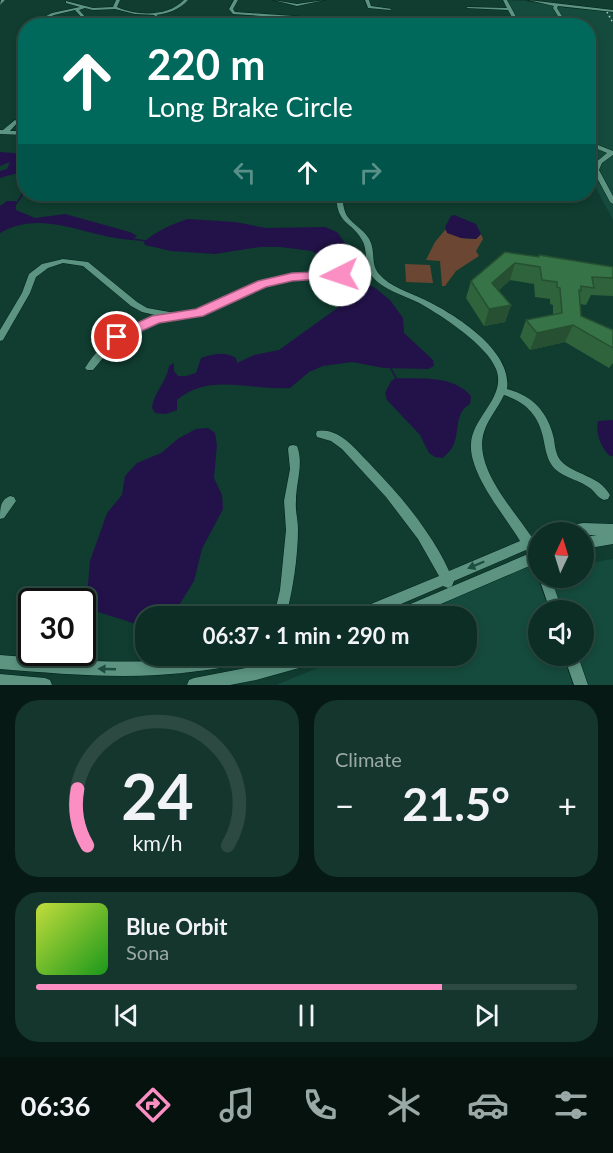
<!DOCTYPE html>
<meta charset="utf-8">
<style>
:root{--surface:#0c2e24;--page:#15362c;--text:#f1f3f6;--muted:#9aa8a6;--line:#2c4a41;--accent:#fb8fc4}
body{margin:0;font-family:Lato,sans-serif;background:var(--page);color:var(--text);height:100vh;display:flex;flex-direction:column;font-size:22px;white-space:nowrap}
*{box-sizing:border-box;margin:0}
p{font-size:20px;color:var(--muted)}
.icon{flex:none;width:33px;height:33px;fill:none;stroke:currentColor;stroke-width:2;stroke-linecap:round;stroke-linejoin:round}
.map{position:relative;height:685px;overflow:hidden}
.panel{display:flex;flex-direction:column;gap:15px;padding:15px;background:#071914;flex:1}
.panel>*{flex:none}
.top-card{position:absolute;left:18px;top:18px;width:578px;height:183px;border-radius:24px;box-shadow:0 3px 9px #0003,0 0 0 2px var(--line);background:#00695c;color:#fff;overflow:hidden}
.needle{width:39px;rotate:4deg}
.controls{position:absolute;left:528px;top:522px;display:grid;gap:12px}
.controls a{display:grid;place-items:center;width:66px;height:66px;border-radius:50%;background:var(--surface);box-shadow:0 3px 9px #0003,0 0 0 2px var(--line);font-size:30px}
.speed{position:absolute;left:18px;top:588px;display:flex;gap:12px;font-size:30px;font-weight:700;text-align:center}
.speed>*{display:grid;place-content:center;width:78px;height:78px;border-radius:50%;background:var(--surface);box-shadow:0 3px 9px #0003,0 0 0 2px var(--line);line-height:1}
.speed .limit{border:3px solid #111;border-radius:9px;background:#fff;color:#111}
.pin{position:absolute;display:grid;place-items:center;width:51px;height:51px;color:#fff;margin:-26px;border:3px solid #fff;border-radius:50%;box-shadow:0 2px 6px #0007}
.me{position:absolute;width:66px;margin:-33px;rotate:266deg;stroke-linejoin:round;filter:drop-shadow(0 0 4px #0008)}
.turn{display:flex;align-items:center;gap:21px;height:126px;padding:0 30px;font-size:27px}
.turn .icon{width:78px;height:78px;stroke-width:2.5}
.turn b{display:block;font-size:42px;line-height:51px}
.lanes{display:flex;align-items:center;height:57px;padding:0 30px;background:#0003;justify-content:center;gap:30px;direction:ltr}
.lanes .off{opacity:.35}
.big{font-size:45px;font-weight:700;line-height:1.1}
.panel .tile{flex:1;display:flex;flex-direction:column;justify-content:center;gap:9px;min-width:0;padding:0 21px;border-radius:24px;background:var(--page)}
.panel .dial{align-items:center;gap:0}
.dial svg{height:156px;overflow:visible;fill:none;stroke:var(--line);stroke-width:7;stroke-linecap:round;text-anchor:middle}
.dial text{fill:var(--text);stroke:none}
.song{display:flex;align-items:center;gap:18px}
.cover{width:72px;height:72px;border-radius:9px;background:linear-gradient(135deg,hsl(70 70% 55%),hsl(120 70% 35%))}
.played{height:6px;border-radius:3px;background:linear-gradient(90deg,var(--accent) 75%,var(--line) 75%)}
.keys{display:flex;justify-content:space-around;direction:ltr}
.heat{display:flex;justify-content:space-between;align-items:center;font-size:33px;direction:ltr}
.panel .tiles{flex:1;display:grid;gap:15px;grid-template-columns:1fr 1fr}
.tile:last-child{grid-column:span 2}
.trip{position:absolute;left:135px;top:606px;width:342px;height:60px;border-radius:24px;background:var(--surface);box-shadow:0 3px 9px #0003,0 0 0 2px var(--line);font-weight:700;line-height:60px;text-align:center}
.dock{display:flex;height:96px;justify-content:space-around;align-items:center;background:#05120e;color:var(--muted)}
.dock .icon{width:42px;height:42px}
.dock .on{color:var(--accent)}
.dock b{font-size:27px;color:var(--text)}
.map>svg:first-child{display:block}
.built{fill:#154b3c;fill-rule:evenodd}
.green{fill:#6b4733}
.water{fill:#221249}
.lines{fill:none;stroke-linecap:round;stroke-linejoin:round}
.stream{stroke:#221249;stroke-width:1.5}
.minor-casing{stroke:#032119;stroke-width:1}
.minor{fill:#5c9481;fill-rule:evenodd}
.rail{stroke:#b0cfc4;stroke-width:1.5;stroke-dasharray:1.5 3;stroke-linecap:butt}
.wall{fill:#2e633c}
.shaded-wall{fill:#265031}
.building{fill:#367346;stroke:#265031;stroke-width:1.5}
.oneway{fill:#1f4e40}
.route{fill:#fb8fc4;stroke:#a35d7f;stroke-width:1.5}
</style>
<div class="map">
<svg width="613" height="685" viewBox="0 0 613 685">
<rect width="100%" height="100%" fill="#103d30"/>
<!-- built -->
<path class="built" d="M502,0L525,1L566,8L613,12V220L588,173V26L515,25Z
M613,559V685H276L347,656H466V616H420L469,590L532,562L536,577L584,578V564ZM538,610H584V656H538Z"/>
<!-- green -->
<path class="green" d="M445,230L461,238L476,239L481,234L483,239L476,251L479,256L456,271L445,286H442L440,261L426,260L435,242Z
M405,264L430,265L433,283L406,282Z"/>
<!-- water -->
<path class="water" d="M0,152L25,154V171L0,178V171L7,169L10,162L0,166Z
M7,201H16V210L35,218L65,214L130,232L137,236L132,240C87,238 44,208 0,233V206Z
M454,215L476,224L481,234L476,239L461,238L447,233L445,227L451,216Z
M188,219L235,222L266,228L325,227L337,232L355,257L354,263H335L327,261L312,251L280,247H260L215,254L171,251L145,245L144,242C154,232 174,223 188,219Z
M362,283L374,287L390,300L403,318L404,333L433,360L434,366L428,369L384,368L352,362L323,366L309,372L290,388C251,391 209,372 177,400V410L166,414L155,413L152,408C154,391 167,382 169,366L174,363V371L178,376H186L196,373L201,358C214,354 224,351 236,358L237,363L254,355L279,350L343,304L349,287Z
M396,378C422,379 453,375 471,396L470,404C454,412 460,433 453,446C451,451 446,454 443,458L435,457L429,453L420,435L387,400L385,393L391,381Z
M613,420V456H610C601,449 595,432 598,421Z
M208,428L215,433L217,445L214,478L222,495L223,509L202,549L194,581L173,615L146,616L145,626L143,627C124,619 105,615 86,608L90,561L107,513L122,495L125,476L137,463L161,453L179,438L196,429Z"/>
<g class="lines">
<!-- stream -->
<path class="stream" d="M20,148L21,153H26
M16,204L24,192L19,186V173
M131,239L147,241
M348,264L356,271
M360,274L368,284
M390,367L396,378"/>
<!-- minor casing -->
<g class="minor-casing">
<path id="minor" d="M1,0H5L0,5Z
M116,0H120L117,7C137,16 168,17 184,0H188C179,10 169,13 156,15L167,20L171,26H167C159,16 143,22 132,23L130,22L156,17L154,16L155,15L135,14L115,9L93,10L85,8L79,10L88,20L84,26H80L84,20L75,10L54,15L37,23L34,22L52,13L80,7L66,3V1L93,8L113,7Z
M234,0H238L233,9L235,12L308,17L315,19V26H311L312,21L308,19L233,14L229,9Z
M273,0L297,4L325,0L297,6Z
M365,0H369L371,6L392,9L390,10L368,8Z
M503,0H507L521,26H517L508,10L466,8L468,7L507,8Z
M528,0L613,10V12L558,6L557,8L568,26H564L553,8L554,6Z
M199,20L215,25V26H208L198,22Z
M15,120L18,122L10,131H26V135L0,134V130H3Z
M588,141L613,151V155L602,163L599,170L613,196V204L610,202L588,161V153L590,154L595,163L607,153L588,145Z
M153,194H200L197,196L172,199L154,195Z
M281,194H287L292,200L291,201H287Z
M336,194H342C343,201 343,209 347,216C354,226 367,231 371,243C375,254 371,265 379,274C390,287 409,292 423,299C453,313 513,350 507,389C533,396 548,412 554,439C555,447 556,455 561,461C576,476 599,475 610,495L608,499L604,500C598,498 595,492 590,488C578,479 559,477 551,464C546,456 545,446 543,437C538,415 526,402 504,395C498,408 488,419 484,432C473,467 513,509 531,536L538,534V545H537L538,549V566L534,564L413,616H392L394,611L528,554L526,550L454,581L452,586L448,588L443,586L373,616H353L354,611L439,576L418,539L386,497L342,449L331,441L317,437L316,434L317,431C326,429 336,433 343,438C353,445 361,455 370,464C390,485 410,507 426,531C435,544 443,557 449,571L520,541C505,516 469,474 471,444C472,417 507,397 496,369C487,345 442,316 421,304C404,295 382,290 370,274C330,278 285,277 247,293C223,303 198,324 170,318L146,326L126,337L108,352L93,370H87L85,368C102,341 128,324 159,316L142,312L131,306L83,266L63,263L48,268L36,277L30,293L3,340L0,341V330L22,293L29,274L42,264L63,259L88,262L137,302L147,308L175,313L197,310L241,289L273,278L368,269C365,260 367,248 362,240C350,219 337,226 336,194Z
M293,445L297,446C304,464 296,482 296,501C295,510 298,520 298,529C298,556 293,590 286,616H274L280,590L286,530L284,501L290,469L288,449L289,446Z
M10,496L14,497L16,501L4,518L0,519C0,509 0,500 10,496Z
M583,523L613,524V544L584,549V537L597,535H584V532H554L556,528Z
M539,578H551L562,610H550Z
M0,655C51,659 102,663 153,661C187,660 222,652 255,656L253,661L248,663C218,669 188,673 157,675C104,678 52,673 0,669Z
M294,656H324L322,661L317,663L256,680L230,685H187L189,680L194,678L256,666Z
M564,656H578L588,685H574Z
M0,674L45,678L50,680L52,685H0Z"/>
</g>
<!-- minor -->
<use href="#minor" class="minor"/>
<!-- rail -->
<path class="rail" d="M607,12L613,23"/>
</g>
<!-- wall -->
<path class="wall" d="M505,252L538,257L539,255L613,267V296L591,295L586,305L580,304L581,316L613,330V363L609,368L565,342L530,350L520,337L526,320L553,315V305L550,304V299L535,297L534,284L510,280L498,291L511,305L505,322L484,326L466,298L471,281Z"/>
<!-- shaded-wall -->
<path class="shaded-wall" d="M515,263L510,280L487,300L492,283Z
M511,305L505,322L484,326L489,309Z
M573,325L565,342L530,350L537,333Z"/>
<!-- building -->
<path class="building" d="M505,252L539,257V255L613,267V278L592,277L594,288L581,286V291L579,290L581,316L613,330V348L573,325L537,333L526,320L562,313L560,288L557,287V282L542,280L540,267L515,263L492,283L511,305L489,309L471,281Z"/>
<!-- one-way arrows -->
<defs><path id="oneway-solid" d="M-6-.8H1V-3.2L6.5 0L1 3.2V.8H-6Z" transform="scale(1.5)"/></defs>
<g class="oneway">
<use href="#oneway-solid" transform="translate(476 565) rotate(157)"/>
<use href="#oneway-solid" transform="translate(107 669) rotate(-178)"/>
</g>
<!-- route -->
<path class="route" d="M340,271L344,272V277L292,281L266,287L203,316L159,323L117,342L111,337L113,334L152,316L196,309L258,281L292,273Z"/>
</svg>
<div class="controls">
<a><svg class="needle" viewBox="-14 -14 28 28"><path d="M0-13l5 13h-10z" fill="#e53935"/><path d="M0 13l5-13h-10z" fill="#9aa8a6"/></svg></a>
<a><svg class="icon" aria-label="sound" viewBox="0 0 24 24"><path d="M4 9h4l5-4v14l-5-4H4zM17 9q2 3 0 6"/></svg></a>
</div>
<div class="speed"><div class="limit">30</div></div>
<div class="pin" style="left:117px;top:337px;background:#d93025"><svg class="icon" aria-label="arrive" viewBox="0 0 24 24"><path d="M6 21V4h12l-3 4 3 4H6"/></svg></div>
<svg class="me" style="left:340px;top:275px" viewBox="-20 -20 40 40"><circle r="19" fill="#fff"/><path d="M0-13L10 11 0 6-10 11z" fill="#fb8fc4"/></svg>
<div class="trip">06:37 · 1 min · 290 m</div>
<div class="top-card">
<div class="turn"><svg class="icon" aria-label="ahead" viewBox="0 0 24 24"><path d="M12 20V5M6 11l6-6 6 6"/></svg><div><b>220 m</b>Long Brake Circle</div></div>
<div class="lanes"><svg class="icon off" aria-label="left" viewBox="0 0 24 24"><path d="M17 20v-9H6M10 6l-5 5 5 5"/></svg><svg class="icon" aria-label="ahead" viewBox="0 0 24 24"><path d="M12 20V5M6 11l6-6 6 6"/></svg><svg class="icon off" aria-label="right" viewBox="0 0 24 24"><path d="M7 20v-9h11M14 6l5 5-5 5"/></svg></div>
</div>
</div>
<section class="panel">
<div class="tiles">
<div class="tile dial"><svg viewBox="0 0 100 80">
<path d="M14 69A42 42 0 1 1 86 69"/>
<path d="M14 69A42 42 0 0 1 9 40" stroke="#fb8fc4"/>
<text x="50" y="56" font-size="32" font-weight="700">24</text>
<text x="50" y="72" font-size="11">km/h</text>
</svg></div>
<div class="tile"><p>Climate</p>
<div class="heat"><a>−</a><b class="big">21.5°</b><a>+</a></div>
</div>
<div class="tile">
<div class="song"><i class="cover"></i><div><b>Blue Orbit</b><p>Sona</p></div></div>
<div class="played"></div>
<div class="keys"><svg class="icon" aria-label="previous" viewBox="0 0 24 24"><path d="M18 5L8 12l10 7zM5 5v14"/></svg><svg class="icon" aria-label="pause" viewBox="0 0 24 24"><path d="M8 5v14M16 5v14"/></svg><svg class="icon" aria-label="next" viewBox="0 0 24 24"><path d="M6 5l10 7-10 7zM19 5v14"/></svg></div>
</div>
</div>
</section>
<nav class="dock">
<b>06:36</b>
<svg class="icon on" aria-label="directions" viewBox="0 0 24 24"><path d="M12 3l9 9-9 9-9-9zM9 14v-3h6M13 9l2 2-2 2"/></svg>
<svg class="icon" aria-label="music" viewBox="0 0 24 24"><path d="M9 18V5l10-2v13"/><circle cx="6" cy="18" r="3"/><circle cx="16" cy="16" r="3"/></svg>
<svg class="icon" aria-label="phone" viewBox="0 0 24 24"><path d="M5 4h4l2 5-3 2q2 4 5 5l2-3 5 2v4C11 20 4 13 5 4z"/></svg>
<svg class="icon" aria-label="climate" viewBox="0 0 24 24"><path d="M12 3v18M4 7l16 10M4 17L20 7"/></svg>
<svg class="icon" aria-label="car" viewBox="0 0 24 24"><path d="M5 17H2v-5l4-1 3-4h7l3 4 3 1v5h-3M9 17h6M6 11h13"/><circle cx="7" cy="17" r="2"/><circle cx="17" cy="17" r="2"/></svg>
<svg class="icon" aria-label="filters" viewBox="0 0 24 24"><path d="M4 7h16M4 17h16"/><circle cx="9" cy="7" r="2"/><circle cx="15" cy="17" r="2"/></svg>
</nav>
